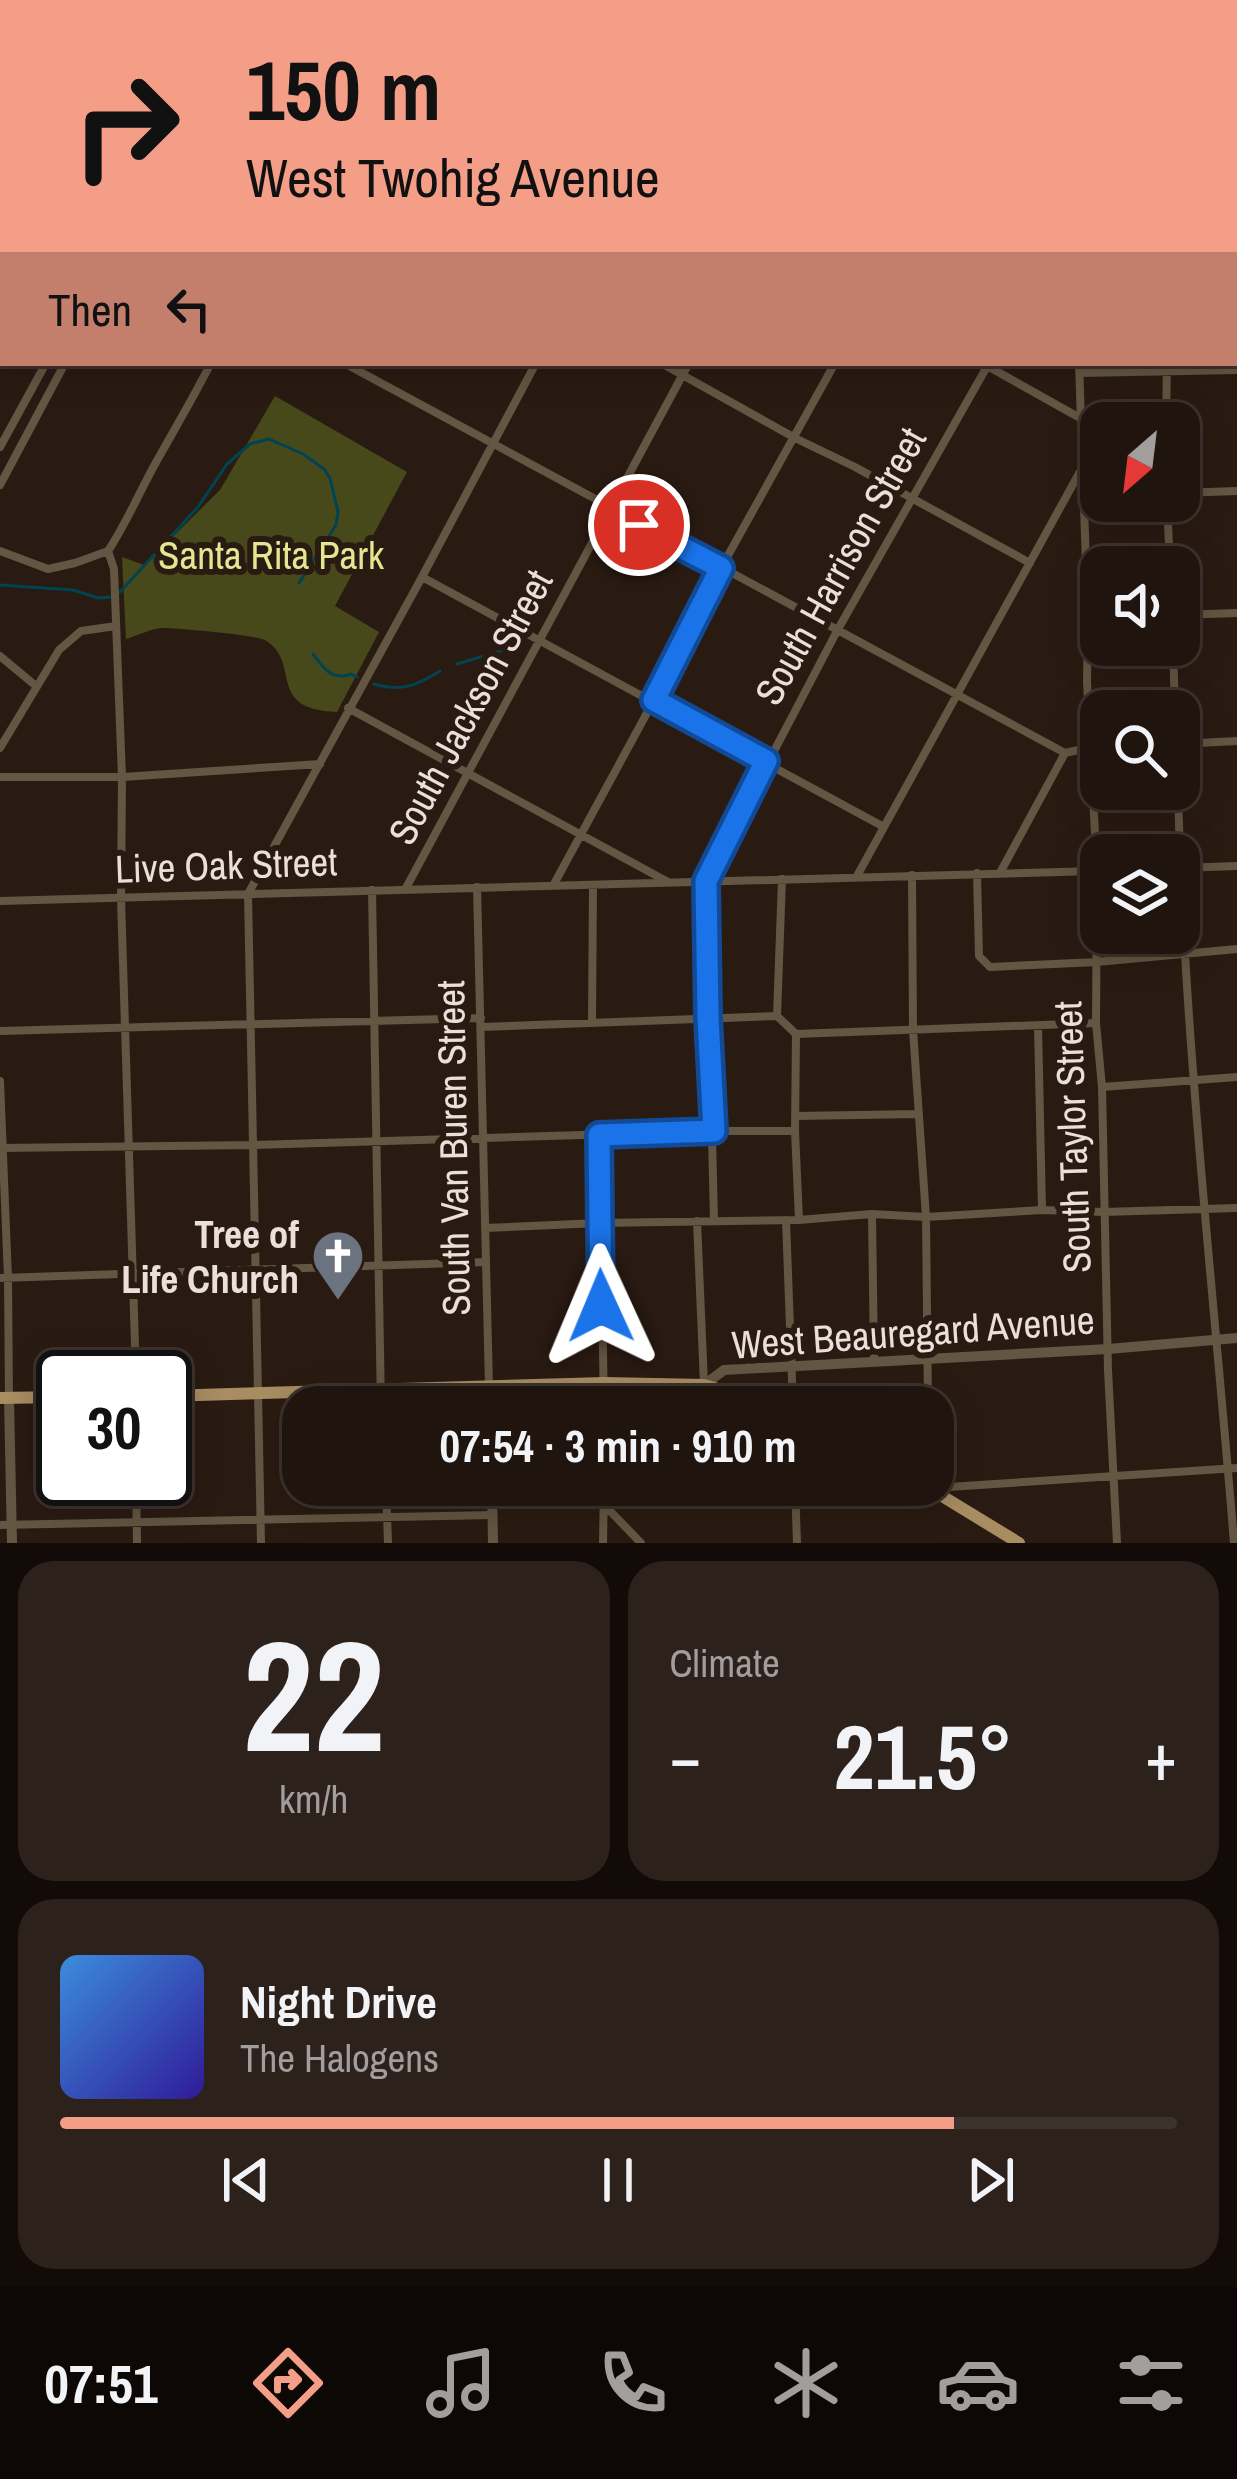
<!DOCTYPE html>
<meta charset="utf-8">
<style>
:root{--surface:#20140e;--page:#2d211c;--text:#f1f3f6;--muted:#a29e9e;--line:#3d332e;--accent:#f49e88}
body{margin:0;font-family:"Archivo Narrow",sans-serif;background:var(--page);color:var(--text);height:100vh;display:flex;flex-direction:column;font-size:45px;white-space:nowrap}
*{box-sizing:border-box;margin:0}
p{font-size:39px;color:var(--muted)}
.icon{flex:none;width:66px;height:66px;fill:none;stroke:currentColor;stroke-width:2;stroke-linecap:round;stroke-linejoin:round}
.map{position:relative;height:1543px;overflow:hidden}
.sheet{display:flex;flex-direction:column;gap:18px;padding:18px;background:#120b08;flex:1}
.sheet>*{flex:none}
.guide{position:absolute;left:0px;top:0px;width:1239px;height:366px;box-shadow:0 6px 30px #0003,0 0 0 3px var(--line);background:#f49e88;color:#111;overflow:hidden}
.needle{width:78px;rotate:208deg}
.tools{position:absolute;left:1080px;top:402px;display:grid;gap:24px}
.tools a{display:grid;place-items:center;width:120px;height:120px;border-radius:24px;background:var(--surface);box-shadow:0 6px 30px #0003,0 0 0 3px var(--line);font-size:60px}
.speed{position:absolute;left:36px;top:1350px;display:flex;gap:24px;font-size:60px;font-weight:700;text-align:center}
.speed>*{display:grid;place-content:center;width:156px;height:156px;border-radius:50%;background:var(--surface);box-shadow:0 6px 30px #0003,0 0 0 3px var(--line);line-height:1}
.speed .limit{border:6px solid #111;border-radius:18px;background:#fff;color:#111}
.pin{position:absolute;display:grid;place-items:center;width:102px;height:102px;color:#fff;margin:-51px;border:6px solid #fff;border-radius:50%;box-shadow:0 3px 12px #0007}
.me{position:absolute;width:132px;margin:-66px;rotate:359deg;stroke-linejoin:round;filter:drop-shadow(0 0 9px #0008)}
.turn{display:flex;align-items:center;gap:42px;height:252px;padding:0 48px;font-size:54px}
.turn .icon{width:156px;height:156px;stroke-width:2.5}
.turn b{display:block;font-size:84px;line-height:102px}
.then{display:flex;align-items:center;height:114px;padding:0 48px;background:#0003;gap:24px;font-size:45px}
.big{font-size:90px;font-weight:800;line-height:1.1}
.sheet .tile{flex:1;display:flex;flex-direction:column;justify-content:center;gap:18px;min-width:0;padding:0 42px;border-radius:36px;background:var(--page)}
.sheet .dial{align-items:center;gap:0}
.dial b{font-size:156px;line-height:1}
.song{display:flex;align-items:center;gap:36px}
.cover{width:144px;height:144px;border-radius:18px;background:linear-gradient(135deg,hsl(210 70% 55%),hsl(250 70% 35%))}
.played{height:12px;border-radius:6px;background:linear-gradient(90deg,var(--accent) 80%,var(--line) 80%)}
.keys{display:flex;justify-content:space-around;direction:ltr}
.heat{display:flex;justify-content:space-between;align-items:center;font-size:66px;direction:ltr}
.sheet .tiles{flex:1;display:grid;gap:18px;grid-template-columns:1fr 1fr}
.tile:last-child{grid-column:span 2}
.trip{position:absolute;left:282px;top:1386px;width:672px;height:120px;border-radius:36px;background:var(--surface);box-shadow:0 6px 30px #0003,0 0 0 3px var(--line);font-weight:800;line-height:120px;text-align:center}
.menu{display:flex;height:192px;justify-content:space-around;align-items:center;background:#0d0806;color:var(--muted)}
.menu .icon{width:84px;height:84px}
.menu .current{color:var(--accent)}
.menu b{font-size:54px;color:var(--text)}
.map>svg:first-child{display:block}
.green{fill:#47491b}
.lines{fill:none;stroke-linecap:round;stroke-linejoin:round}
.stream{stroke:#004352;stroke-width:3}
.minor{stroke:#635642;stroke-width:8}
.tertiary{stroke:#635642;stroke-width:10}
.secondary{stroke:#8a7554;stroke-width:10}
.primary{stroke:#a88d62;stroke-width:12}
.route-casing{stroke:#114b97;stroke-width:30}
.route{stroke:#1a73e8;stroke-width:21}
.labels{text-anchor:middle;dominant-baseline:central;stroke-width:12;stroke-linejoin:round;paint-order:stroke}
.park-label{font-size:39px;fill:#e2e891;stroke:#2a1b12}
.street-label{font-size:39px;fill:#eadfd9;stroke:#2a1b12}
.poi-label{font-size:39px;font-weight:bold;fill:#eadfd9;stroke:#2a1b12;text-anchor:end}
</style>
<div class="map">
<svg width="1237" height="1543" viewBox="0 0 1237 1543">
<rect width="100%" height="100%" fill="#2a1b12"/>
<!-- green -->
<path class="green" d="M275,396L407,472L335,606L379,632L337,712C264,709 303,663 265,640C256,635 177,628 162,628C151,629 138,635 126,639L122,557L144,565L220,490Z"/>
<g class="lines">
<!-- stream -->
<path class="stream" d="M0,585L73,590L98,598L111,597
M119,593L198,507L227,464L250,444L269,439L303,454L324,469L330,478L338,512L336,525L299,583
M313,654C321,664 328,677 343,676C357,675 344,671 357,677
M457,664L524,644
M374,684C401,692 416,686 440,671"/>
<!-- minor -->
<path class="minor" d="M303,0L309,3
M707,0L712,3
M1124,0L1130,3
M92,3L93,0
M238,3L239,0
M258,3L259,0
M406,3L407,0
M557,3L558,0
M733,3L735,0
M1028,3L1030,0
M0,4L3,6
M1236,60H1237
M1236,165L1237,164
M0,173L3,168
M0,179L3,181
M1236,240H1237
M344,363L1065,753L1101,745
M661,363L795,438L855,467L1030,563
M982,363L1080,418
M1079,363L1088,621L1087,682L1097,871L1096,1023L1102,1087L1108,1370L1117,1543
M1080,373L1237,370
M1166,423L1167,363
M0,447L46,363
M0,485L65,363
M1179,493L1237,491
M1083,497H1101
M1167,501L1170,567
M0,551L48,569L75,563L108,551
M422,577L884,827
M1179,615L1237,613
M1088,621L1101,620
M1173,645L1175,711
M0,656L36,686
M348,708L668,882
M1179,744L1237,741
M0,748L59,650L81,631L116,626
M0,777H122L320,764
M1178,789C1184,1041 1214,1292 1234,1543
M1179,868L1237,866
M1001,871L1065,753
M977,873L979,956L990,967L1097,962L1237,949
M912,875L913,1030L926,1217L928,1407
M857,876L1082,468
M554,884L654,700L721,568L835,363
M477,887L489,1387L509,1407
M406,888L689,363
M372,890L381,1407
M0,901L1096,871
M777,1016L782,879
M592,1021L593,885
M1038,1026L1042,1210
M481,1027L777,1016L796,1034L1096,1023
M0,1031L481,1018
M796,1034L795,1131L799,1220
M0,1081L8,1278L9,1398
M1102,1087L1237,1077
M795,1116L919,1114
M599,1135L604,1407
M0,1148L254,1145L714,1131H795
M872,1214L874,1360
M786,1220L793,1407
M697,1221L704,1384
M714,1221L706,881L837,631L989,363
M485,1228L599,1223L799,1220L872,1214L926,1217L1042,1210L1104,1212L1237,1208
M0,1278L486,1262
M136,1377L121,899L122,777L114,569L108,551C128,521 141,488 159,457C177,425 194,396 211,363
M136,1479L137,1543
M386,1485L388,1543
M585,1485L641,1543
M795,1485L797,1543
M933,1488L1237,1468
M0,1525L493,1515
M261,1543L248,894L422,577L536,363
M603,1543L604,1485"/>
<!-- tertiary -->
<path class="tertiary" d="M867,3L868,0
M881,3L883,0
M704,1385L724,1370L1108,1349L1237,1338
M489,1387V1407
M9,1398L12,1543
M492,1485L493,1543"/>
<!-- secondary -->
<path class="secondary" d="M842,0L848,3
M1236,217L1237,218"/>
<!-- primary -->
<path class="primary" d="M165,1396L604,1383L704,1385L779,1407
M0,1398L63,1397
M924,1485L1019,1543"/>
</g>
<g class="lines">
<!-- route casing -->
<g class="route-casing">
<path id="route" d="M601,1306L599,1135L714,1131L708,1018L706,881L766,761L654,700L721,568L639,525"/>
</g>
<!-- route -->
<use href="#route" class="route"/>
</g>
<!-- icons -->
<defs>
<g id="church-pin" transform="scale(2.7)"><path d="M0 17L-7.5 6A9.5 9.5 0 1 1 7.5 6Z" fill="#6b7280" stroke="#2a1b12"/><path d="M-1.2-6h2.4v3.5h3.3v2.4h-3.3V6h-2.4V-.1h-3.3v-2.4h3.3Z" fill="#fff"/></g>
</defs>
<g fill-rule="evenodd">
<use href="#church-pin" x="338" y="1256"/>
</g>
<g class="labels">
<!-- park labels -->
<g class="park-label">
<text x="271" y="555">Santa Rita Park</text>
</g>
<!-- street labels -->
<g class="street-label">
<text transform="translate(840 566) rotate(-61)">South Harrison Street</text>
<text transform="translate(470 707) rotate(-62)">South Jackson Street</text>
<text transform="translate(226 865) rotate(-2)">Live Oak Street</text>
<text transform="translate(1072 1137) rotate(-92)">South Taylor Street</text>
<text transform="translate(453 1148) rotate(-91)">South Van Buren Street</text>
<text transform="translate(913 1332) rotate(-4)">West Beauregard Avenue</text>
</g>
<!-- poi labels -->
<g class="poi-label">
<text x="299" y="1234">Tree of<tspan x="299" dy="45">Life Church</tspan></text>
</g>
</g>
</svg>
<div class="tools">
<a><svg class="needle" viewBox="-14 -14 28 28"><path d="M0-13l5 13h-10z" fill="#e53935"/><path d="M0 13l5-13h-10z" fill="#a29e9e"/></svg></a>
<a><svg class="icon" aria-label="sound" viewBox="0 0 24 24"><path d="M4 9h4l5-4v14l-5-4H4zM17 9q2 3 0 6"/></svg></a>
<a><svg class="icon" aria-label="search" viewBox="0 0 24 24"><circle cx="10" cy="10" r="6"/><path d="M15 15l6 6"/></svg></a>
<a><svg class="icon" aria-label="layers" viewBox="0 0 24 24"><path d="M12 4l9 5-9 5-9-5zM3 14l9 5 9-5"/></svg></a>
</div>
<div class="speed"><div class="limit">30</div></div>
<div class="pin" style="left:639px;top:525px;background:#d93025"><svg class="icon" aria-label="arrive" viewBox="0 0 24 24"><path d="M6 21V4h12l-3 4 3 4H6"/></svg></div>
<svg class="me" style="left:601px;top:1306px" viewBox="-20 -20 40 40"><path d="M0-17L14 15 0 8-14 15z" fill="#1a73e8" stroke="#fff" stroke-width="4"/></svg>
<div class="trip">07:54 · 3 min · 910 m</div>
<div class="guide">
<div class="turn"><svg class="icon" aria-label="right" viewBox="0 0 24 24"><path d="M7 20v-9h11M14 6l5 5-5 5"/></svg><div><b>150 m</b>West Twohig Avenue</div></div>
<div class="then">Then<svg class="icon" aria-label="left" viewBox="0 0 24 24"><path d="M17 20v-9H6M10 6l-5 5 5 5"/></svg></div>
</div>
</div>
<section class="sheet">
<div class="tiles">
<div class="tile dial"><b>22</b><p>km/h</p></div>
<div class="tile"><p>Climate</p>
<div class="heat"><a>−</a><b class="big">21.5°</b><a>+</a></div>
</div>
<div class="tile">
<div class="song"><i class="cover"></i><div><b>Night Drive</b><p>The Halogens</p></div></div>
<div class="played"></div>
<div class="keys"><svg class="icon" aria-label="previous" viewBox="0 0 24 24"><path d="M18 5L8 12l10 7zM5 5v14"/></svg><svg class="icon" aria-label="pause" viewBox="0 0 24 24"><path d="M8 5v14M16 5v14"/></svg><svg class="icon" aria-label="next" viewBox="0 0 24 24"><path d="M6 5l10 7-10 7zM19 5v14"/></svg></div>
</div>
</div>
</section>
<nav class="menu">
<b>07:51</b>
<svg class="icon current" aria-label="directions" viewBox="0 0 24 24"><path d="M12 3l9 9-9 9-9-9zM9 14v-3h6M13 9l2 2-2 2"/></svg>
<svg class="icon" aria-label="music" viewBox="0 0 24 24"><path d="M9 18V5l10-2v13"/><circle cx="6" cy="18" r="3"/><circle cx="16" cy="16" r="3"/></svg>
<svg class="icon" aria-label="phone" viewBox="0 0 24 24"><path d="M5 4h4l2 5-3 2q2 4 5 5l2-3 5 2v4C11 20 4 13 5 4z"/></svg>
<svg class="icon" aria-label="climate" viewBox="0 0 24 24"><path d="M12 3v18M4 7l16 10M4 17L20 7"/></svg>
<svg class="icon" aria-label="car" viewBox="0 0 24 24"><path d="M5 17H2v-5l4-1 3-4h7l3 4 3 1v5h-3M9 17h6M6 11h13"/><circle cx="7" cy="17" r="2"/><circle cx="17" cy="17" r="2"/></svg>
<svg class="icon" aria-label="filters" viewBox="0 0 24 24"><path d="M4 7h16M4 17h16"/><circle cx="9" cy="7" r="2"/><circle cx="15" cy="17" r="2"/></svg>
</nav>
